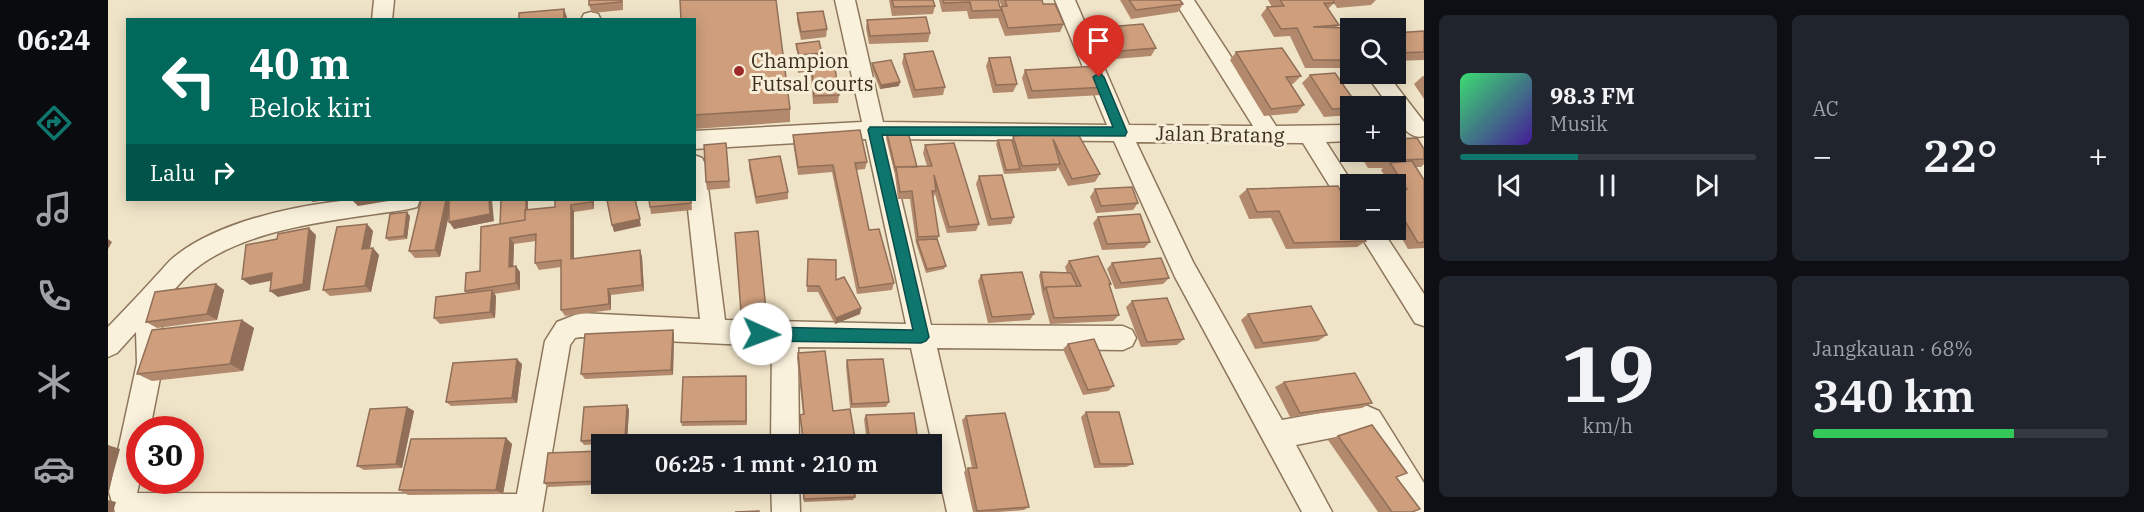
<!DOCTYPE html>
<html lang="id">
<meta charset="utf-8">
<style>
:root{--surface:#171b24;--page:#20242c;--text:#f1f3f6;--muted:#9ea1a6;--line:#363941;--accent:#0f766e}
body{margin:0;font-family:"IBM Plex Serif",serif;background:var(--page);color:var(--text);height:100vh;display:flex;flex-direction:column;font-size:22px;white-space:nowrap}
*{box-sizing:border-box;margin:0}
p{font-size:20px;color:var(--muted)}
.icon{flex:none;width:33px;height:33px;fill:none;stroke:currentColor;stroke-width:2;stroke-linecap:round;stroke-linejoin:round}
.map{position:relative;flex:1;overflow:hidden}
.side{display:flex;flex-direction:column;gap:15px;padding:15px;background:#0d0f14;width:720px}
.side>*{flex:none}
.top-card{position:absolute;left:18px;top:18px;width:570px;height:183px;border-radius:0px;box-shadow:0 3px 15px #0003;background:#00695c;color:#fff;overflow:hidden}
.fabs{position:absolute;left:1232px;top:18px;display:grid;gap:12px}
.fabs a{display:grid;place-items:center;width:66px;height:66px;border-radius:0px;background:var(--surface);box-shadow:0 3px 15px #0003;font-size:30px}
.speed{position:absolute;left:18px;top:416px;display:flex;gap:12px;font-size:30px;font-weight:700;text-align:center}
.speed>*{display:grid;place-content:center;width:78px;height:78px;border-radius:50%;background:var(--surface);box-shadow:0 3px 15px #0003;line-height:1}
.speed .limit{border:9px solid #d22;background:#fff;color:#111}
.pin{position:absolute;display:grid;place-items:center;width:51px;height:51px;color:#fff;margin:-62px -26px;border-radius:50% 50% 50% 0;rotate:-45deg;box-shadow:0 0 6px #0007}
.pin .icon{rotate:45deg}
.me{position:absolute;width:66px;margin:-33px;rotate:92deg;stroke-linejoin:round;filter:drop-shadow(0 0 4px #0008)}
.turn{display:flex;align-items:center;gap:21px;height:126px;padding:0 24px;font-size:27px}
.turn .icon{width:78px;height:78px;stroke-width:2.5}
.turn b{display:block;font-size:42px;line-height:51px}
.then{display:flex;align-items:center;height:57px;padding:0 24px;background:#0003;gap:12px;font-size:22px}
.big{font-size:45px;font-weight:600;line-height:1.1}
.side .card{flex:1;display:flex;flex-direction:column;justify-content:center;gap:9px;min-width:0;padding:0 21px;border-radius:9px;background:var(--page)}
.side .dial{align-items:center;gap:0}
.dial b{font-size:78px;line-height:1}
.song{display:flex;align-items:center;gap:18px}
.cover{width:72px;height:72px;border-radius:9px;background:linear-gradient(135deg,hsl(140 70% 55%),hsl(260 70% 35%))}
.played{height:6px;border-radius:3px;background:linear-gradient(90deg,var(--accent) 40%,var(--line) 40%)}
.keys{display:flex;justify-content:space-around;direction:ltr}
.heat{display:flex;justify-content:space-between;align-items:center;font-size:33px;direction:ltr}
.charge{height:9px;border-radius:4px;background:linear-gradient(90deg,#34c759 68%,var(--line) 0)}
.side .tiles{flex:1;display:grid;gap:15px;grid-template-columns:repeat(2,1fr)}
.trip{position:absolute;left:483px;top:434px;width:351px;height:60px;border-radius:0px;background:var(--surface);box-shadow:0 3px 15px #0003;font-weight:600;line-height:60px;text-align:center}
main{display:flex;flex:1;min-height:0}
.tabs{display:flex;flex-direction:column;width:108px;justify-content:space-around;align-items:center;background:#090b0e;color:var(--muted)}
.tabs .icon{width:42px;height:42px}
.tabs .on{color:var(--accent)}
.tabs b{font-size:27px;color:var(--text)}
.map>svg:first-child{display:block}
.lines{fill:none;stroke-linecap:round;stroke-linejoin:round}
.street-casing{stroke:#8d765c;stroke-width:3}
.street{fill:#faf1dc;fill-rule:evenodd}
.wall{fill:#b2896c}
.shaded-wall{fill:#916f58}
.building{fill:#cf9f7d;stroke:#916f58;stroke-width:1.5}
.route{fill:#0f766e;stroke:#0a4d48;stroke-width:1.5}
.poi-dot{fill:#9e2a2b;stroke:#f7eed8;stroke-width:2}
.labels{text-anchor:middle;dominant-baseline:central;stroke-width:6;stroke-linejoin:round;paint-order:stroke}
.poi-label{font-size:20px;fill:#3d2e20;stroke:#f7eed8;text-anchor:start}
.street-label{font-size:20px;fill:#3d2e20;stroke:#f7eed8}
</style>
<main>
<nav class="tabs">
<b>06:24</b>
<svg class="icon on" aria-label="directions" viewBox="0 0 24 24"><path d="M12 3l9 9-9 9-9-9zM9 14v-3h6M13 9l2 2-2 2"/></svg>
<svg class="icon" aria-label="music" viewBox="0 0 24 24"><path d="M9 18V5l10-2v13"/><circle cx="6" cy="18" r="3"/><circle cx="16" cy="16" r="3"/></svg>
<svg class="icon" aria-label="phone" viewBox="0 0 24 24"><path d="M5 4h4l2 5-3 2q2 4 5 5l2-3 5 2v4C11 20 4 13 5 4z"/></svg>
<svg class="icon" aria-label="climate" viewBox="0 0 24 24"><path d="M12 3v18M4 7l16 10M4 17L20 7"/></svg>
<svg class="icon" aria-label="car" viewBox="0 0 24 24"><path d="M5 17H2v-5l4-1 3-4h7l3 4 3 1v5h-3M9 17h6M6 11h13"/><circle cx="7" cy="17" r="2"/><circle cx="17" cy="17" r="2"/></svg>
</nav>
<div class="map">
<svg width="1316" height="512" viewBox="0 0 1316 512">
<rect width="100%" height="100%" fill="#f0e4c8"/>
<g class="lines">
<!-- street casing -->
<g class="street-casing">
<path id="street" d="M266,0H286L284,20H264Z
M727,0H747L775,122L999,125L947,0H967L1021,125L1145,126L1066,0H1086L1168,126L1242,125V141L1218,142L1245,184H1242V208L1234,206L1195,143L1028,142L1085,262L1174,420L1257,405L1271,411L1316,483V512H1301L1253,432L1188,445L1224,512H1194L1067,277L1006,141L779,139L823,325L1015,326L1024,330L1028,338L1024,346L1015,350L829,348L867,512H839L803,348L690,347L691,444H663L664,346L472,337L467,338L462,345L434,512H7L1,492L29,363L28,332L9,353L0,357V327C16,310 32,294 47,277C55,269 61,260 70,254C125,212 245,192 312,200L309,207L301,209C234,220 141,226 87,269C74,279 63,294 53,306L55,363L42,429H32V480L29,493L409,494L437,341L449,322L472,313L592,319L579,200H586V155L594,158L597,164L617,320L798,324L758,139L586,149V131L754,122Z
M483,12L490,14L493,20H473L476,14Z
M1258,74H1279L1316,122V136C1301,141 1287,120 1287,106H1281Z
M1249,230H1274L1316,294V326L1307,323Z
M663,483H691L692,512H664Z"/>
</g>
<!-- street -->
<use href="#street" class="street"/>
</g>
<!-- wall -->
<path class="wall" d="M515,0V10L484,13L481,5Z
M781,0H825L827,6L825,14L784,16Z
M831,0H890L892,7H894L891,0H934L935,4L956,24L952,32L897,36L890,18L861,19L859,11L834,12Z
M1012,0H1072L1075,4L1070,12L1023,19Z
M1160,0H1268L1263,5L1229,8L1226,3L1220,9L1231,25L1228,28L1242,33V68H1197L1182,36L1166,37L1153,15L1159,7H1164Z
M689,13L719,29L718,37L693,40L689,21Z
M586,20L682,109V122L586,129Z
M759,20L822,33L820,42L761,44L758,28Z
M987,28L1048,48L1043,56L995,60L983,36Z
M1316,31V60L1287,61V33Z
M688,44L714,53V57L691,60L688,48Z
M1128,52L1193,76L1185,84H1183L1196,105L1189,113L1156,116L1122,60Z
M796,54L837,87L835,95L805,98L794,63Z
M881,58L909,84L905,92L885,93L878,66Z
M764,63L791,86L772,89L763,67Z
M689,64L710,66L709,68L731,95L730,103L705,104L703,76V71L690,73Z
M917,70L999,87L994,95L920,99L914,78Z
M1202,75L1242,106V115L1216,117L1194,83Z
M1315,76H1316V99L1306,84Z
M968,130L992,174L987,182L960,186L950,167L948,171L896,174L888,144L890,140H904L905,136Z
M779,134L809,167L819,166L815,153L817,145L871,224L868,231L839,233L827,194L825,198L831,236L829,240L838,266L836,269L818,273L808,243L802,199H790L787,175L778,138Z
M685,135L759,162L757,169L748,170L761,230L786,283L784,290L749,294L724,172L690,175L685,142Z
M618,143L622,188L599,190L598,182Z
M1316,149V164L1313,167H1307L1316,180V248L1300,249L1287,227V184H1282L1273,170L1275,168H1260L1250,152H1287Z
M641,160L680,192V199L648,204L641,168Z
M871,176L906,217L903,224L880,226L868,184Z
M987,189L1030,203L1025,210L988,213L982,197Z
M1139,189L1258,241L1249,247L1178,249L1163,218L1141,219L1131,196Z
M313,200L386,221L346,229L341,214L332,257L307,258L301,251Z
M393,200H420V210L447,207L486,200V209L466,212V259L532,250L534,257L536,291L503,295V310L457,316L453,310V267L431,270L427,263L428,241L406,244L405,266L412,272V290L386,294L388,296L387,318L332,324L326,318L359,293L357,291L372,271L392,224Z
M583,200L584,210L543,214L542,207Z
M302,216L299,239L281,241L278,238Z
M990,217L1042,242L1036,248L994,250L985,223Z
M259,224L265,231L262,249L265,248L271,255L263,292L222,296L215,290Z
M627,233L658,310V316L634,318Z
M961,261L1003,284L1001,286L1011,315L1005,321L942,324L934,293L931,275L933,272L959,273L957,267Z
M1004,263L1061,278L1055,284L1007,289L999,269Z
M700,266L728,280L753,308L752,314L727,324L710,292H699Z
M873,275L926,314L922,320L880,323L870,281Z
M108,284L116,290L109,320L49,328L38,322Z
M1024,301L1076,339L1069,345L1033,347L1018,307Z
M1140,314L1219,335L1210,341L1147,349L1133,320Z
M134,320L146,328L135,371L44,381L29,374Z
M565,330L566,336L565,375L477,379L473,374Z
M960,344L1006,386L1000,391L975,395L955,349Z
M690,353L725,411L748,444H695L692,419V415L695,414L689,358Z
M739,360L781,402L778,407L742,408L738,366Z
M414,364L409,403L343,406L338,402Z
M638,376L639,425L574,426L573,422Z
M1176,382L1264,403L1254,408L1182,417L1167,387Z
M519,405L521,410L519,442L476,445L473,441Z
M299,407L306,411L294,468L256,470L249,466Z
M978,412L1025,464L1018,467L986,468L973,417Z
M758,415L810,442L809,444H759L756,419Z
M858,416L921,507L916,510L891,512H865L856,472L860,468H864L854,420Z
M1230,436L1288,477L1304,512H1270L1220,440Z
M398,438L404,444L395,494L300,495L291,490Z
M494,451V483H507V484L440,487L436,483Z
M694,483H746L747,497L745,500L696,502Z"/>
<!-- shaded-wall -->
<path class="shaded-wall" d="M456,9L459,17V20H456Z
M792,82L791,86L772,89L773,85Z
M202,200H219L205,202Z
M244,200H287L250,206Z
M338,200H344L332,257L327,250Z
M381,200H384L386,221L346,229L341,222Z
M418,200H420V227L419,223Z
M483,200H486V209L483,202Z
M528,200L533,226L506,232L504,225Z
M463,205L466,212V266L463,259Z
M299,212L302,216L299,239L296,236Z
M259,224L265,231L260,256L254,249Z
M201,228L208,235L202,290L170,297L162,291Z
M402,238L406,244L405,273L401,267Z
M0,239L4,242L0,249Z
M265,248L271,255L263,292L257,286Z
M532,250L534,257L536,291L534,285Z
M408,266L412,272V290L408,283Z
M164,273L172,279L142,285L134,279Z
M108,284L116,290L109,320L99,314Z
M500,289L503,295V310L501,304Z
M384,290L388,296L387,318L382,312Z
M753,308L752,314L727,324L728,318Z
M134,320L146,328L135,371L122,364Z
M565,330L566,336L565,375L563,370Z
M409,359L414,364L409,403L404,398Z
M519,405L521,410L519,442L517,438Z
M299,407L306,411L294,468L288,464Z
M398,438L404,444L395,494L388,490Z
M0,445L12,449L0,492Z
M0,500L8,502L5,512H0Z"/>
<!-- building -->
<path class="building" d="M481,0H513V2L481,5Z
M572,0H668L682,109L586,115V20H573Z
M784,0H825L827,6L786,7Z
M835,0H890L892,7L899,6L897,0H934L935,4H947L956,24L900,28L893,7V10L864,11L862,2L836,3Z
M1021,0H1072L1075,4L1028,10Z
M1172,0H1225L1226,3H1216L1231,25L1205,27L1239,28L1242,33V60H1205L1189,28L1173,29L1159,7L1176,6Z
M456,9V20H411V13Z
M715,11L719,29L693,32L689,13Z
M818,17L822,33L762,36L759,20Z
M1035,24L1048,48L999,52L987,28Z
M1316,31V52L1287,53V33Z
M711,41L714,53L691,55L688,44Z
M1174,48L1193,76L1178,77L1196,105L1163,109L1128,52Z
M825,51L837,87L807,90L796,54Z
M902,57L909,84L888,85L881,58Z
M783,60L792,82L773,85L764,63Z
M708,62L710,66L690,68L689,64Z
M991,66L999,87L924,91L917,70Z
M704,68H727L731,95L706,96Z
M1227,73L1250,106H1242V108L1224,109L1202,75Z
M752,130L759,162L747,163L761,230L771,229L786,283L751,288L725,165L690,167L685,135Z
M968,130L992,174L964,179L945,139L952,164L914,166L905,136Z
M800,132L809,167H788V171L779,134Z
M1309,138L1316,149V159L1269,161L1263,152H1287V139Z
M890,140H904L912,169L898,170Z
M618,143L621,181L598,182L596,145Z
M846,143L871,224L841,227L826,175L828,191H824L831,236L810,237L804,191L792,192L788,167L824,166L817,145Z
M672,156L680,192L648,197L641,160Z
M1304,161L1316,180V242L1310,243L1287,204V190L1299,189L1282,163Z
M894,175L906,217L883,219L871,176Z
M1230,186L1242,209V230H1253L1258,241L1186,243L1171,211L1149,212L1139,189Z
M1024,187L1030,203L993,206L987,189Z
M313,200H338L327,250L301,251Z
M341,200H381L382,214L341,222Z
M393,200H418V210H417V220L392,224Z
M447,200H483V202L463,205V259L532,250L534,285L500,289L501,304L453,310V260L427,263L428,234L402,238L401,267L408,266V283L357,291L358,273L372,271L373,227L417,220V210L447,207Z
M499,200H527L532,219L504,225Z
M541,200H583V203L542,207Z
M299,212L296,236L278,238L282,214Z
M1032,214L1042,242L999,244L990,217Z
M259,224L254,249L265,248L257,286L215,290L229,227Z
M201,228L195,284L162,291L164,273L134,279L138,245L169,239L170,234Z
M650,231L658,310L633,312L627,233Z
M829,239L838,266L819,269L809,240Z
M990,256L1003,284H1001L1011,315L946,318L938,287L973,286L961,261Z
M1053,258L1061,278L1013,283L1004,263Z
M700,259L728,260V280L736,277L753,308L728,318L711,286H699Z
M914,272L926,314L884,317L873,275Z
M933,272L963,273L969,286L938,287L936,290Z
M108,284L99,314L38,322L47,292Z
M384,290L382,312L326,318L328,297Z
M1059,298L1076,339L1039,342L1024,301Z
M1203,306L1219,335L1155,343L1140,314Z
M134,320L122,364L29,374L44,330Z
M565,330L563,370L473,374L477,334Z
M986,339L1006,386L980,390L960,344Z
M717,351L725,411L742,409L748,444H696L692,415L696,414L690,353Z
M409,359L404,398L338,402L345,363Z
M775,359L781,402L744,404L739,360Z
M1247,373L1264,403L1192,413L1176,382Z
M638,376V421L573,422L575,377Z
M519,405L517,438L473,441L476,407Z
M299,407L288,464L249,466L262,409Z
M978,412H1011L1025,464H992Z
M806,413L810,442L762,444L758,415Z
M897,413L921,507L869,511L860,468H869L858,416Z
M1264,425L1299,473L1288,477L1312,509L1304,512H1284L1230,436Z
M398,438L388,490H291L303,439Z
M494,451V481L436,483L440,453Z
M695,483H746L747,497L696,499Z
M651,511V512H627Z"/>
<!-- route -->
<path class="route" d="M991,73L996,77L1019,132L1017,136L774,135L821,337L818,341L813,343L653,341L648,339L646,334L648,329L653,327L805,330L760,130L762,127H1005L985,77Z"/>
<!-- markers -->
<circle class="poi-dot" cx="631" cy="71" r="6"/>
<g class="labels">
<!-- poi labels -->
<g class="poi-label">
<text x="643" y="60">Champion<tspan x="643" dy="23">Futsal courts</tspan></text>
</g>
<!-- street labels -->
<g class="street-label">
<text transform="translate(1112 134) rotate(1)">Jalan Bratang</text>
</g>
</g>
</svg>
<div class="fabs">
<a><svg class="icon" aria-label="search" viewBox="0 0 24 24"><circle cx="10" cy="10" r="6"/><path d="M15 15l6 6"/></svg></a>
<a>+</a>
<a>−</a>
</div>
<div class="speed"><div class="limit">30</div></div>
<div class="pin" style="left:991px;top:77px;background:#d93025"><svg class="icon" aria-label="arrive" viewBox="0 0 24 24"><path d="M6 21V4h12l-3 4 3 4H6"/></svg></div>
<svg class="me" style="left:653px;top:334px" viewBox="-20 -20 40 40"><circle r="19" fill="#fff"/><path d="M0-13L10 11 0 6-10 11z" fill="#0f766e"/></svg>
<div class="trip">06:25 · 1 mnt · 210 m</div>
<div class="top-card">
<div class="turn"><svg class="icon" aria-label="left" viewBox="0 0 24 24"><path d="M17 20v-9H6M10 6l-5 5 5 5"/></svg><div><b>40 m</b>Belok kiri</div></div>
<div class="then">Lalu<svg class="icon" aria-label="right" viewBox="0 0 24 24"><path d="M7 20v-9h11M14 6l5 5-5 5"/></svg></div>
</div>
</div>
<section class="side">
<div class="tiles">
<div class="card">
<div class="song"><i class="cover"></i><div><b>98.3 FM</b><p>Musik</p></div></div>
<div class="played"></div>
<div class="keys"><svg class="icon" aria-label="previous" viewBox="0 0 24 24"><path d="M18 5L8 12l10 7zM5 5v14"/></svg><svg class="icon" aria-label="pause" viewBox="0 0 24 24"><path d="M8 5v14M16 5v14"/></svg><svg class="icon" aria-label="next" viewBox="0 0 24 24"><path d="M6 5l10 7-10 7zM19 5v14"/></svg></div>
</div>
<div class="card"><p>AC</p>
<div class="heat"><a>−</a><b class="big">22°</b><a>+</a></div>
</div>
<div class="card dial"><b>19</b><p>km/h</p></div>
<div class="card"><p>Jangkauan · 68%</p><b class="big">340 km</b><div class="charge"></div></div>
</div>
</section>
</main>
